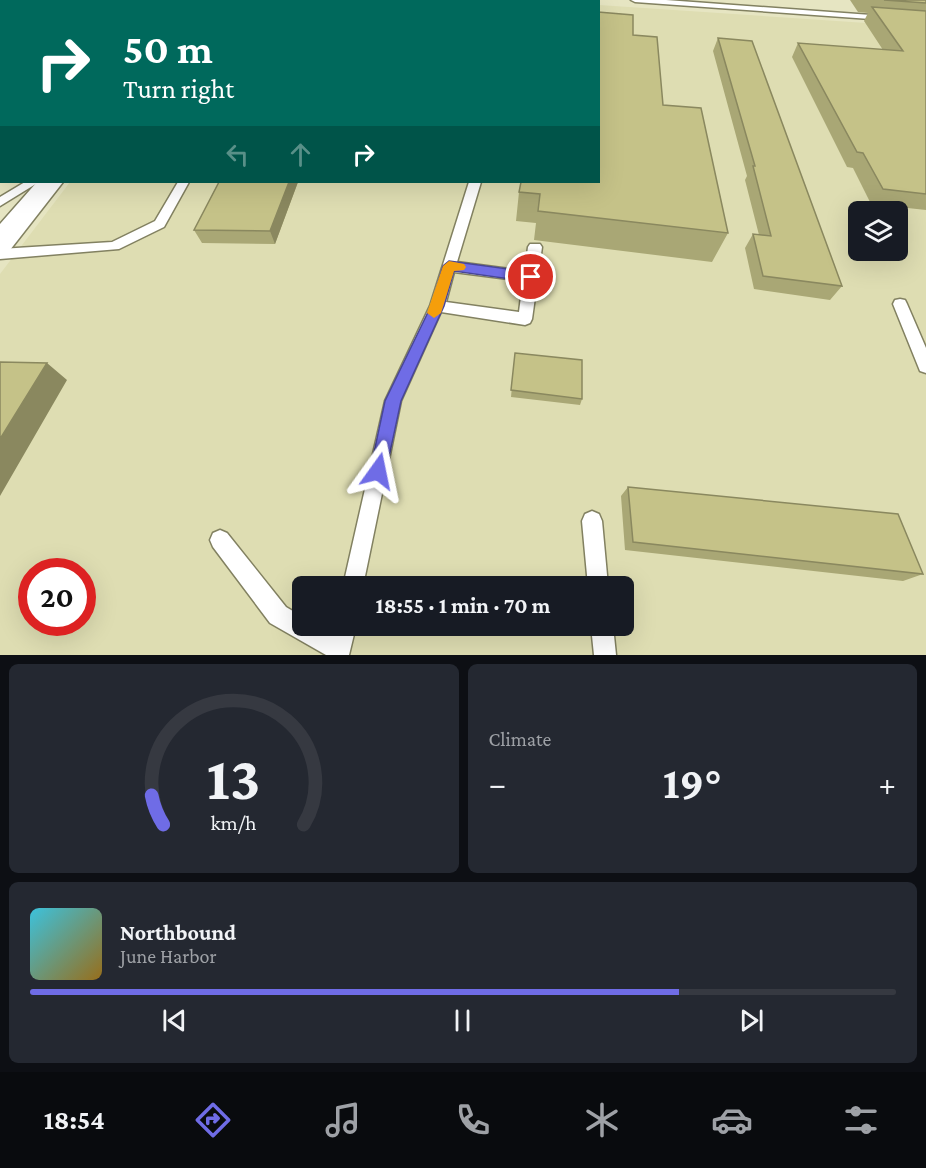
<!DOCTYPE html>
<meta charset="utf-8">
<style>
:root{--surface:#171b24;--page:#242831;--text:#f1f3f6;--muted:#9ea1a6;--line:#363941;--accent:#6f6ce6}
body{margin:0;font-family:"Crimson Pro",serif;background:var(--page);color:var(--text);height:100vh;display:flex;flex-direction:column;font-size:22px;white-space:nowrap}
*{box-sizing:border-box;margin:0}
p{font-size:20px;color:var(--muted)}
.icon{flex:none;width:33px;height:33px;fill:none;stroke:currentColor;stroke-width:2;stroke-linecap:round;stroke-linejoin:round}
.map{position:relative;height:655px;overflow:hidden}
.drawer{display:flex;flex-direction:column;gap:9px;padding:9px;background:#0d0f14;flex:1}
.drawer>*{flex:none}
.guide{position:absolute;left:0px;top:0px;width:600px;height:183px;box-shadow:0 6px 24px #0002;background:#00695c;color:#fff;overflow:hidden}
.buttons{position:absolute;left:848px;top:201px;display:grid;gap:12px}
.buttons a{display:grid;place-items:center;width:60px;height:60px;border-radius:9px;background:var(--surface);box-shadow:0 6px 24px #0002;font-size:30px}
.speed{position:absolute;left:18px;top:558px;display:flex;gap:12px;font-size:30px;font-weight:700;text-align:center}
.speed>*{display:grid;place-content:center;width:78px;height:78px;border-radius:50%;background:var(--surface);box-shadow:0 6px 24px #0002;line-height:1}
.speed .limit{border:9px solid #d22;background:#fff;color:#111}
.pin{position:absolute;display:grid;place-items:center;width:51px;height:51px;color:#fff;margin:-26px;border:3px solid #fff;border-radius:50%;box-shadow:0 2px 6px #0007}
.me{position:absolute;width:66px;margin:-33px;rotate:12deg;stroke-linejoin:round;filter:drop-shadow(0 0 4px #0008)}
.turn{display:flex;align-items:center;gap:21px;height:126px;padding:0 24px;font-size:27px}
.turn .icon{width:78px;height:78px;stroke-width:2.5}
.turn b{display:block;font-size:42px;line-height:51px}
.lanes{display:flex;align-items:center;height:57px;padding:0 24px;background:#0003;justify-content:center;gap:30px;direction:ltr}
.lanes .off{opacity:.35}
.big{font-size:45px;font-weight:700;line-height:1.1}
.drawer .widget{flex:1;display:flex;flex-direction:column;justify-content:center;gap:9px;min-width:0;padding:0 21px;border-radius:9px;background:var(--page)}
.drawer .dial{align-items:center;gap:0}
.dial svg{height:156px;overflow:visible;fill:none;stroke:var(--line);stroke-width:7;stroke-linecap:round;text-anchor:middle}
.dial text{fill:var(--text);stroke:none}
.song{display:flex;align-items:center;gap:18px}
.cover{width:72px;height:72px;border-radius:9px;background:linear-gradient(135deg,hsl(190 70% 55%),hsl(40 70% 35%))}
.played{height:6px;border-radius:3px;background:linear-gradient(90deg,var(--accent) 75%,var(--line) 75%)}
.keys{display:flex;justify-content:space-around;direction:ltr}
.heat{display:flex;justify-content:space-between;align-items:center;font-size:33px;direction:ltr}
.drawer .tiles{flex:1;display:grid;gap:9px;grid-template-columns:1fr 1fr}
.widget:last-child{grid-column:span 2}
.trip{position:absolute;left:292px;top:576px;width:342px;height:60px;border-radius:9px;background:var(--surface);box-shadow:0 6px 24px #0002;font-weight:700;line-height:60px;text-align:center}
.dock{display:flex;height:96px;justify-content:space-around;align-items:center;background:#090b0e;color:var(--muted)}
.dock .icon{width:42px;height:42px}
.dock .current{color:var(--accent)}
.dock b{font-size:27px;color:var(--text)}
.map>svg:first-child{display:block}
.built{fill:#deddb2;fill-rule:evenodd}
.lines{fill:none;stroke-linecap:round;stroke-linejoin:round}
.lane-casing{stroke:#828161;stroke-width:3}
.secondary-casing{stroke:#828161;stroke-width:3}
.lane{fill:#fff;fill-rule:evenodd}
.secondary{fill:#fff;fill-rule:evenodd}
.wall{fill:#a9a775}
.shaded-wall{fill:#8a885f}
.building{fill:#c5c288;stroke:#8a885f;stroke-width:1.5}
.route{fill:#6f6ce6;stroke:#484696;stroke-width:1.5}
.slow{fill:#f59e0b}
</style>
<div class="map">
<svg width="926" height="655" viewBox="0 0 926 655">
<rect width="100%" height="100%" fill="#e6e5c2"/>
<!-- built -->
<path class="built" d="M599,5L926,27V655H0V274L70,182H598ZM858,212H897V250H858ZM32,572H82V622H32ZM303,586H624V626H303Z"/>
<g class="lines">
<!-- lane casing -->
<g class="lane-casing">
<path id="lane" d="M631,0H666L926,19V23L635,2Z
M25,182H39L0,206V197Z
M178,182H189L164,227L119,249L0,259V249L112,242L155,221Z
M469,182H481L457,262L525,271L528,247L530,244H540L542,247L532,319L530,323L525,325L441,312L401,401L363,586H343L385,401L430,306ZM454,272L523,281L519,312L446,302Z
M900,299L905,300L907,304L926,348V373L920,371L918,366L893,304L895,300Z
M592,511L599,514L602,521L608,586H588L582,521L585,514Z
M220,530L227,533L286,607L303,617V626H318L332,634L334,626H356L349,655H326L270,623L213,547L210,540L213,533Z
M591,626H613L616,655H594Z"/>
</g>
<!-- secondary casing -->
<g class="secondary-casing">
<path id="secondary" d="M130,0H147L129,2Z
M156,0H172L155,2Z
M0,104H2L0,118Z
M37,182H63L10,250L0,253V224Z"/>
</g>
<!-- lane -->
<use href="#lane" class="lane"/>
<!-- secondary -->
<use href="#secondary" class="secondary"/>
</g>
<!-- wall -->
<path class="wall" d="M247,0H424V2H247Z
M850,0H926V210L871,204L853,168L847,167L792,57L798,43L883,50L864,21L868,13L858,12Z
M633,35L663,105L728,233L712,262L534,240L536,223L516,221L519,192Z
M718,38L842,286L830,300L754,289L745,248L753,234L759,235L745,180L747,176L713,51Z
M219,182H298L275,244L202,243L194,230Z
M515,353L582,399L580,405L511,397Z
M628,487L923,574L903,581L625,550L621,496Z"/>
<!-- shaded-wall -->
<path class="shaded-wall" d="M289,182H298L275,244L270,231Z
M47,363L67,380L0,496V439Z"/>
<!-- building -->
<path class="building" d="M247,0H281L247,2Z
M377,0H424V2H378Z
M884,0H926V3Z
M872,7L926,11V194L883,189L863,153L857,152L798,43L903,51Z
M598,12L633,15V35L657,37L663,105L701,108L728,233L538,211L540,194L519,192L521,182H598Z
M718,38L752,41L842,286L763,276L753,234L771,236L753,166H755Z
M219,182H289L270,231L194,230Z
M515,353L582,360V399L511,390Z
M0,362L47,363L0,439Z
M628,487L898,514L923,574L633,542Z"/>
<!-- route -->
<path class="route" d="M449,261L531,272L538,277L531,282L454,271L444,306L401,401L386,471L384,476L378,479L372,476L370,471L385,401L431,306L443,266Z"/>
<!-- slow -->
<path class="slow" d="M449,261L464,264L466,267L464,270L454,271L441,313L434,318L427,313L443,266Z"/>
</svg>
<div class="buttons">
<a><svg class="icon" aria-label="layers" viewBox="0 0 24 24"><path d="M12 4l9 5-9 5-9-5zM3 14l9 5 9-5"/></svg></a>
</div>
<div class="speed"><div class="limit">20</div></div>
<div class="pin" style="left:531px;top:277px;background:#d93025"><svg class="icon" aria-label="arrive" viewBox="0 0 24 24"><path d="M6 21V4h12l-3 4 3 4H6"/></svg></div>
<svg class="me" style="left:378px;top:471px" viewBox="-20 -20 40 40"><path d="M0-17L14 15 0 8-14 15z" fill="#6f6ce6" stroke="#fff" stroke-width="4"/></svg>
<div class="trip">18:55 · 1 min · 70 m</div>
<div class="guide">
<div class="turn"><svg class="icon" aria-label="right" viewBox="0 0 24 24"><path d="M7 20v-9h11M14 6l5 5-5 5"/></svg><div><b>50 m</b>Turn right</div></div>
<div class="lanes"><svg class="icon off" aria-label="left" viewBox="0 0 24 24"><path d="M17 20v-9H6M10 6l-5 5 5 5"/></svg><svg class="icon off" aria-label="ahead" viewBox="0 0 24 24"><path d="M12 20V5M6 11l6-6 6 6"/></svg><svg class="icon" aria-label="right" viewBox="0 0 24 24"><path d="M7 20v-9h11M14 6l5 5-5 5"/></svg></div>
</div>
</div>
<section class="drawer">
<div class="tiles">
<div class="widget dial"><svg viewBox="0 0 100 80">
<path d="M14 69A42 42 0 1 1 86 69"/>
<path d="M14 69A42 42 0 0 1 8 54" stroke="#6f6ce6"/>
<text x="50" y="56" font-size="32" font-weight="700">13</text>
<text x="50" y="72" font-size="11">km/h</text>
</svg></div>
<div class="widget"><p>Climate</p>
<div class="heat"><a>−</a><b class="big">19°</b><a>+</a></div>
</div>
<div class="widget">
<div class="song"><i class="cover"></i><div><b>Northbound</b><p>June Harbor</p></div></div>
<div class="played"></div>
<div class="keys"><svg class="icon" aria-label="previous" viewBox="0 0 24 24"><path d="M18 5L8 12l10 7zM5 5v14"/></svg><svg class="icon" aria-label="pause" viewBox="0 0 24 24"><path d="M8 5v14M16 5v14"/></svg><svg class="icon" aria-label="next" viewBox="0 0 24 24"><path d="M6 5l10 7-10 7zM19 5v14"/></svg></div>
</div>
</div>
</section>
<nav class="dock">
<b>18:54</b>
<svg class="icon current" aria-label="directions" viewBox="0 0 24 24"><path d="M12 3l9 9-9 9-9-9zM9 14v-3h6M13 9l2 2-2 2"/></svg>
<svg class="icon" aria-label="music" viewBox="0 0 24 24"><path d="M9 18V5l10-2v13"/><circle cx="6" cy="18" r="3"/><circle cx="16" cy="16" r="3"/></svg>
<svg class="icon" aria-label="phone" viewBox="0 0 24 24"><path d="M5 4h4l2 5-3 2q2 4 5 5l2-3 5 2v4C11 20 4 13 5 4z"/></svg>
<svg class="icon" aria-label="climate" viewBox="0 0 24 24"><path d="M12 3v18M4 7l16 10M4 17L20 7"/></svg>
<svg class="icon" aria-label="car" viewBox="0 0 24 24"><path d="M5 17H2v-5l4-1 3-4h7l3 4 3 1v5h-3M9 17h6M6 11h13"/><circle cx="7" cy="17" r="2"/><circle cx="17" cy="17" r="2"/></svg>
<svg class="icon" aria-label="filters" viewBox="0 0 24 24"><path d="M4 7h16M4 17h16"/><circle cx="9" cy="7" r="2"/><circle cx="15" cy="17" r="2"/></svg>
</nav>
